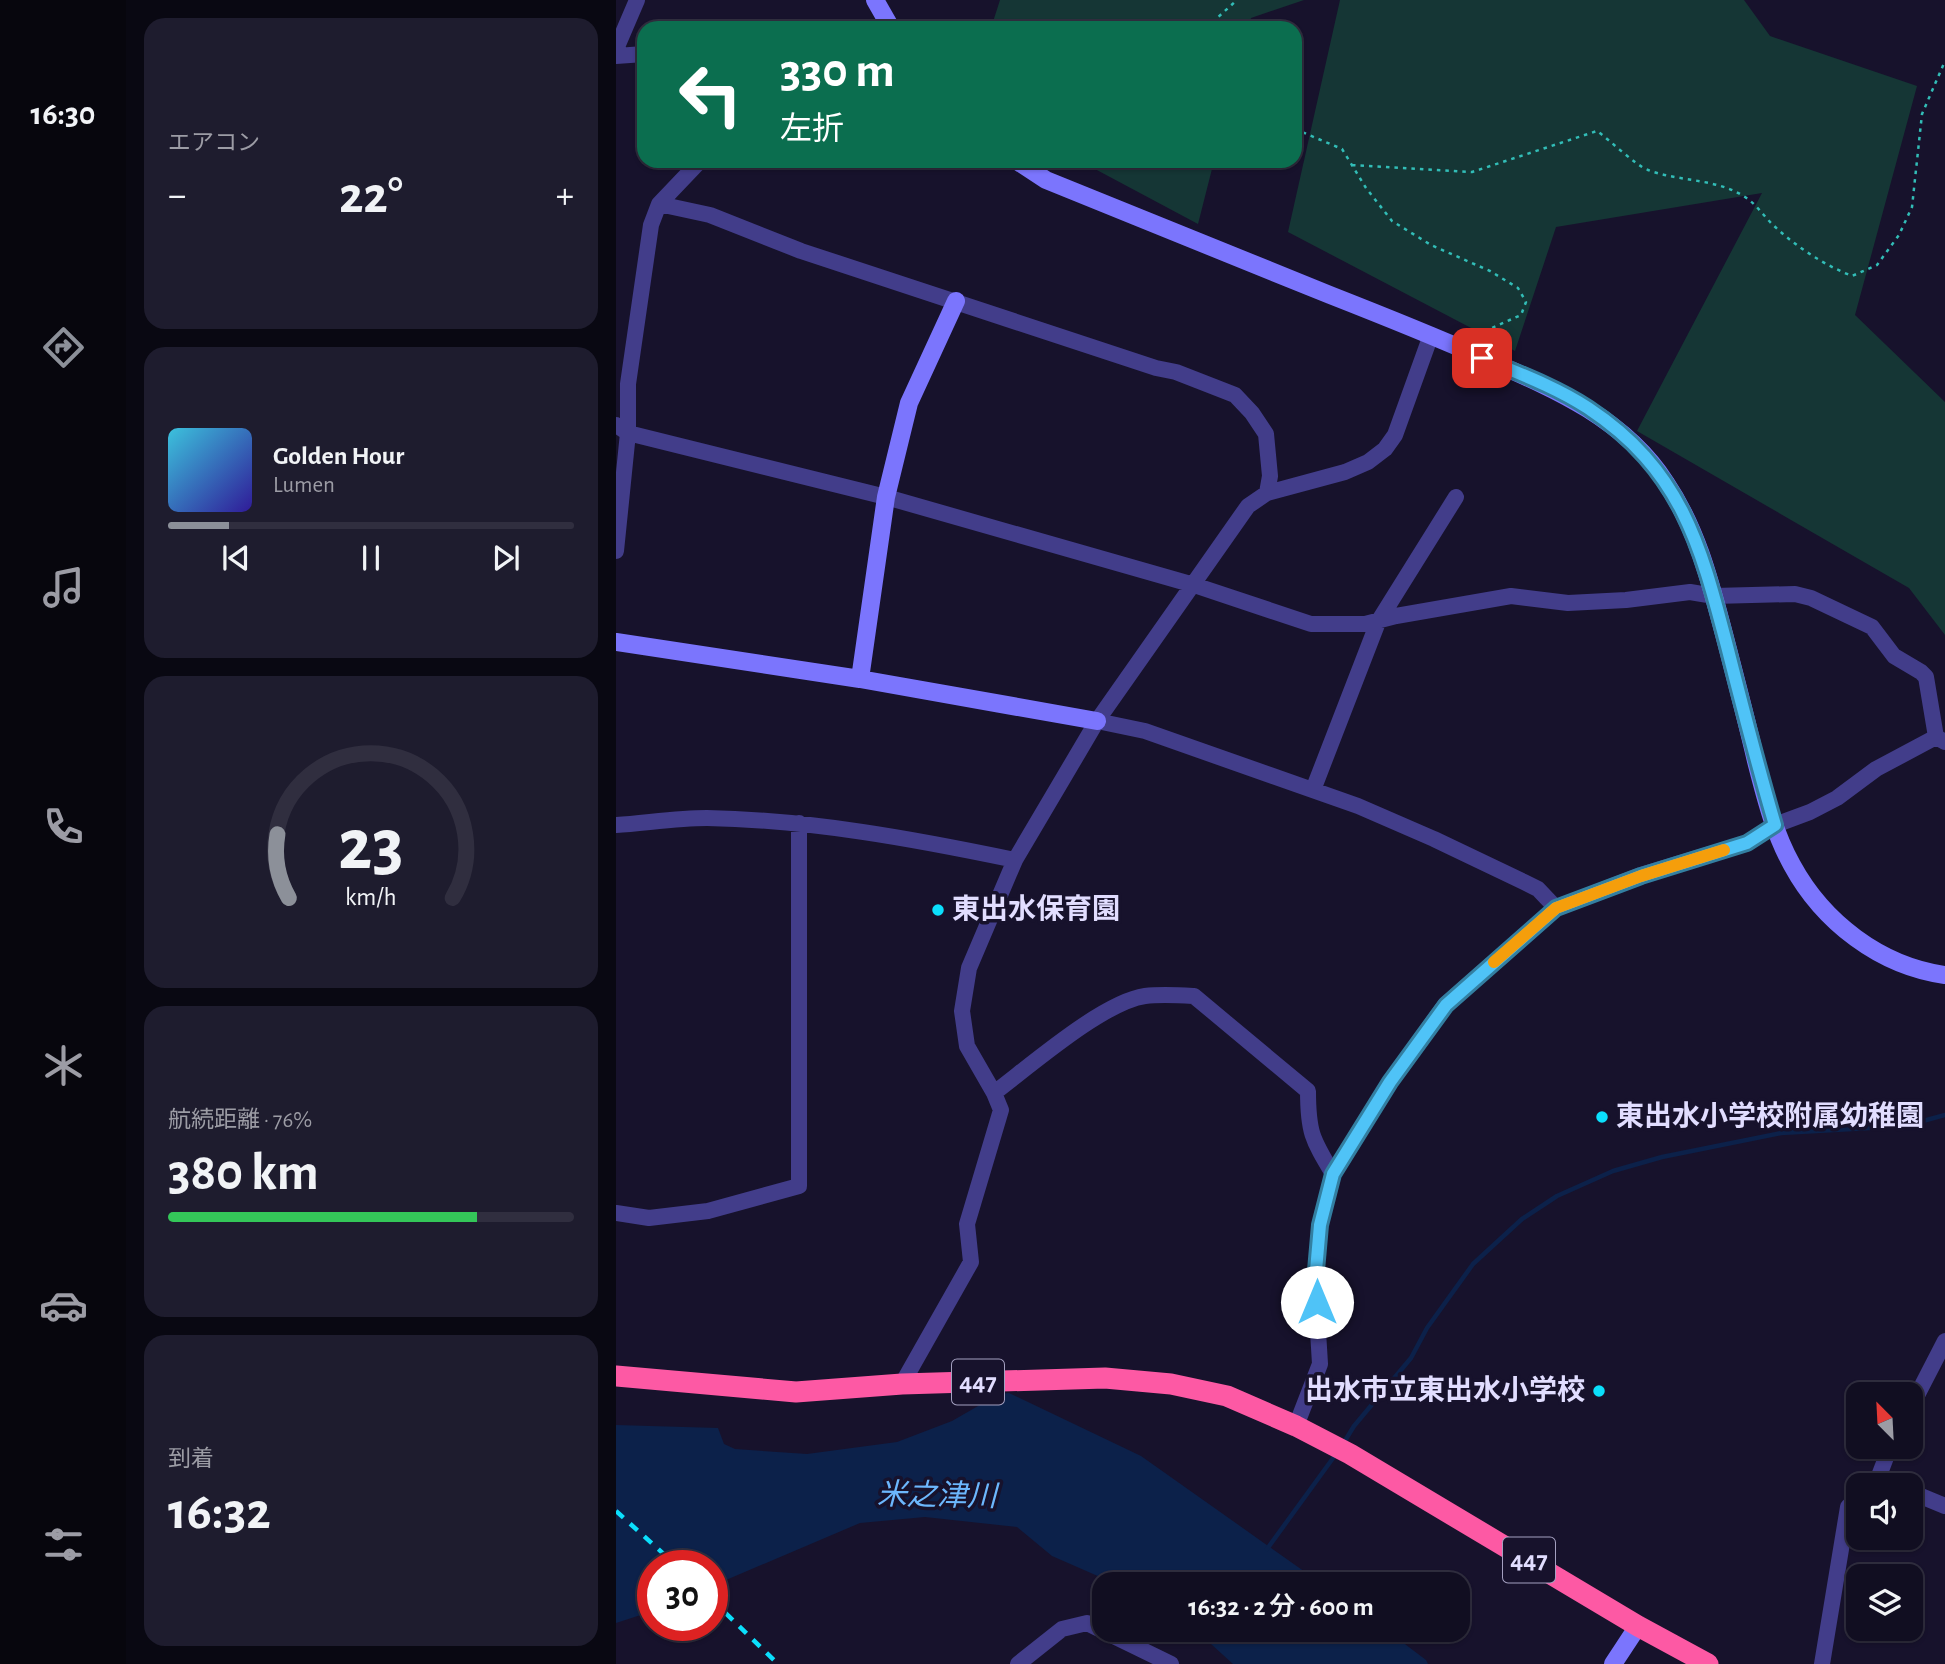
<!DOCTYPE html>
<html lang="ja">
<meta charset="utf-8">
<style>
:root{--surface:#110e21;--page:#1e1c2e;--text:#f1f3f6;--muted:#9c9ca5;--line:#302e3f;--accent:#8c9099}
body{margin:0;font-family:"Alegreya Sans","Noto Sans JP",sans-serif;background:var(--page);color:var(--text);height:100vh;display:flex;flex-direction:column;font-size:26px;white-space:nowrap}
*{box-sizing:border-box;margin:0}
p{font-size:23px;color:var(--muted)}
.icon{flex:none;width:38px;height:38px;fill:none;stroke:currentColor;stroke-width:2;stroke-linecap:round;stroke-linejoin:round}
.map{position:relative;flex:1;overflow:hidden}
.panel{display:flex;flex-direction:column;gap:18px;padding:18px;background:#090812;width:490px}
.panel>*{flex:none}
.banner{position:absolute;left:21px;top:21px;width:665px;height:147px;border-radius:21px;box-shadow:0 2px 5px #0004,0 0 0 2px var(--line);background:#0b6e4f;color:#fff;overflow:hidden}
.needle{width:46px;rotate:336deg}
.controls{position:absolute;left:1230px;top:1382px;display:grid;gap:14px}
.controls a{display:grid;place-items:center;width:77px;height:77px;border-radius:14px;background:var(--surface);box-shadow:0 2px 5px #0004,0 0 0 2px var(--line);font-size:35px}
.speed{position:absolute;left:21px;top:1550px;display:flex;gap:14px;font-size:35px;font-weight:700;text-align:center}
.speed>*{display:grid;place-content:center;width:91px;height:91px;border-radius:50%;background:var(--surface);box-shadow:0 2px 5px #0004,0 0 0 2px var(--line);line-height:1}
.speed .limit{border:10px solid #d22;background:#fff;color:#111}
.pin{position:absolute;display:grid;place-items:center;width:60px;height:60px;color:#fff;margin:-30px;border-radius:14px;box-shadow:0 4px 10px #0006}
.me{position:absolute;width:77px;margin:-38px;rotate:0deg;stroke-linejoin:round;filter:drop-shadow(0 0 5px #0008)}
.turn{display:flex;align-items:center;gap:24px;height:147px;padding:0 28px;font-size:32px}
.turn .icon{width:91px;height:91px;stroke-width:2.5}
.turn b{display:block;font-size:49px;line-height:60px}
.big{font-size:52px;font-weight:600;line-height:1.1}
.panel .card{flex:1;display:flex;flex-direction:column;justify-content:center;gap:10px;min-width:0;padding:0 24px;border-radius:21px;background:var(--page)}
.panel .dial{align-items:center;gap:0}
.dial svg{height:182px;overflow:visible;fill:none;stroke:var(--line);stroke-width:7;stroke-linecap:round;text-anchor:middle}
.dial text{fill:var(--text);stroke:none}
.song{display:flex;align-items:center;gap:21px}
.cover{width:84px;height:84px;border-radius:10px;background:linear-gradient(135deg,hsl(190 70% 55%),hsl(250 70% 35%))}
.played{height:7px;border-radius:4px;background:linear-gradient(90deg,var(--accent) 15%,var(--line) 15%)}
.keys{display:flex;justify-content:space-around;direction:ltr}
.heat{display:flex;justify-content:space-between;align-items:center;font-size:38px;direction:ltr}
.charge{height:10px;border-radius:5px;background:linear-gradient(90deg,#34c759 76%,var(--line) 0)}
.trip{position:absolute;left:476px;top:1572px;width:378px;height:70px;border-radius:21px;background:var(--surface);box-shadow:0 2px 5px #0004,0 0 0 2px var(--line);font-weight:600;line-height:70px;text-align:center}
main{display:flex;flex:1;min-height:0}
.dock{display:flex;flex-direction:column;width:126px;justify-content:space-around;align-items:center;background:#07060d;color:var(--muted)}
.dock .icon{width:49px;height:49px}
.dock .on{color:var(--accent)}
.dock b{font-size:32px;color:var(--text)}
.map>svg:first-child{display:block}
.green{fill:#153635}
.water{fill:#0c214a}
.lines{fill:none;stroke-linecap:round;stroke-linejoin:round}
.stream{stroke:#0c214a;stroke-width:4.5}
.path{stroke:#32bdb7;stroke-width:2.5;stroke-dasharray:3.5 5;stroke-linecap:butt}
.street{stroke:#423d8a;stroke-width:16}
.secondary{stroke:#7b75fd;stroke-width:18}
.highway{stroke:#fd59a4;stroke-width:21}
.rail{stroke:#0bdffc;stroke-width:4.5;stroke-dasharray:10 9;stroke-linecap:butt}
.route-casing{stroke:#337fa1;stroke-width:18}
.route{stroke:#4fc3f7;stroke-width:12}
.slow{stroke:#f59e0b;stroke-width:12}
.poi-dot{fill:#0bdffc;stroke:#17122c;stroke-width:2.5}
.labels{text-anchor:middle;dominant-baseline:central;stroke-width:7;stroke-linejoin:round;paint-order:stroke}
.shield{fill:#17122c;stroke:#a4a0c0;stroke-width:2}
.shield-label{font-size:26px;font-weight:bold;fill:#e1ddff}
.poi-label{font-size:28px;font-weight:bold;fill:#e1ddff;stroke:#17122c;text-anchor:start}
.water-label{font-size:30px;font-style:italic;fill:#6cb7fd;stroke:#17122c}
</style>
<main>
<nav class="dock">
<b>16:30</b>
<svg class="icon on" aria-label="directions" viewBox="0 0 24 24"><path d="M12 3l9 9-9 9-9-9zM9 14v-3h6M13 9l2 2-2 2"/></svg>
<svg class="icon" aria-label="music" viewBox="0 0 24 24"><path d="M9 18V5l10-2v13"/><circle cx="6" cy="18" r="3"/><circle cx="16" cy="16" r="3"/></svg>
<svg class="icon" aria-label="phone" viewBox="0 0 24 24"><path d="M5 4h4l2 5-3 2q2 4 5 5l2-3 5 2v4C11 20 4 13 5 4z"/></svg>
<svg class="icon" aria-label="climate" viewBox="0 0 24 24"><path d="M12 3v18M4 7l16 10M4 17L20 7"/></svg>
<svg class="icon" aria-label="car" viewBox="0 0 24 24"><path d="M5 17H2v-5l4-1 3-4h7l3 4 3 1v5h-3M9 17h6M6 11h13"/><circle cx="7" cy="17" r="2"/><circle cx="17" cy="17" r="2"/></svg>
<svg class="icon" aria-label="filters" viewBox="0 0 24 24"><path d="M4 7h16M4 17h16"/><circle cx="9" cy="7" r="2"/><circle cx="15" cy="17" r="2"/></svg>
</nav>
<section class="panel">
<div class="card"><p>エアコン</p>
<div class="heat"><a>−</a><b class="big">22°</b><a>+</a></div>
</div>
<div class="card">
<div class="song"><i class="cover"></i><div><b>Golden Hour</b><p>Lumen</p></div></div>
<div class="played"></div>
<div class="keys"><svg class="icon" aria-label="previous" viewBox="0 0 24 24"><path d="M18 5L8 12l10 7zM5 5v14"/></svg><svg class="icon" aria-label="pause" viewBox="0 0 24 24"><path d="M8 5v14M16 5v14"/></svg><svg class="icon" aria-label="next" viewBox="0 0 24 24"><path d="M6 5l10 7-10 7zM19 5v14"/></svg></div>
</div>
<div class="card dial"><svg viewBox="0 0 100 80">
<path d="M14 69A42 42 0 1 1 86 69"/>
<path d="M14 69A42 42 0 0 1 9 41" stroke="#8c9099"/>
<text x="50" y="56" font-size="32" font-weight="700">23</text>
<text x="50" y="72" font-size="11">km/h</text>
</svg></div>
<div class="card"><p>航続距離 · 76%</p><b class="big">380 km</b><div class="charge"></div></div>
<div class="card"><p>到着</p><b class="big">16:32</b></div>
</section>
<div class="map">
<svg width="1329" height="1664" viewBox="0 0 1329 1664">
<rect width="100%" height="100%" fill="#17122c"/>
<!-- green -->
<path class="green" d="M384,0H688L635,18L632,28H375Z
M724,0H1128L1154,36L1301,86L1239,315L1329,402V635L1293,588L1021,431L1146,193L940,227L899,351L672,232Z
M464,161H598L582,224Z"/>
<!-- water -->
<path class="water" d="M393,1393L525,1456L706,1584H500L436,1556L401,1527L309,1517L244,1523L96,1586V1566H37V1611L0,1623V1425L102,1428L108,1444L119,1449L191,1454L281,1442L336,1421L383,1394Z
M572,1629H769L810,1660L812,1664H617L595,1644Z"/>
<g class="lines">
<!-- stream -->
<path class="stream" d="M727,1444L738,1426L795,1358L811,1328L857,1264L906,1219L941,1196L997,1171L1046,1157L1165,1133L1289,1126L1329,1115
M651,1549L720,1454"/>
<!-- path -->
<path class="path" d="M590,28L621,0
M679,129L726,149L750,188L776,221L815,245L874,271L902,288L910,302L905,315L858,336
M736,165L856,172L981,131C995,141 1019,165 1032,170C1064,182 1100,178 1129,197C1140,204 1147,215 1156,224C1179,246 1206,264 1236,276L1261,265L1283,235L1296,207L1306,114L1329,61"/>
<!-- street -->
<path class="street" d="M0,49L21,0
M0,56L28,54
M43,204L94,215L185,251L540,368L560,372L619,395L636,413L650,434L654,476L651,493
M0,425L12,433L270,497L578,585L695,624H749L780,616L895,596L952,603L1010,600L1074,592L1098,596L1179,594L1195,598L1256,627L1278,656L1305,672L1310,677L1320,737L1329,742
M0,551L12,433V384L35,225L43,204L84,161
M481,721L529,731L742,806L818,839L908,882L922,889L940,908
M697,790L762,622L840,497
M0,825C30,823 61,818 91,818C195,820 298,839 399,860
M378,1093C414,1066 487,1002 529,996C545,994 561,995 578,996L692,1091C692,1132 696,1139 717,1174
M0,1213L33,1218L92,1211L183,1186V823
M286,1384L355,1262L351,1224L385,1110L378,1093L351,1046L346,1011L353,968L399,860L481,721L632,506L651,493L729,472L752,462L769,449L779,435L815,335
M1295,1407L1329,1341
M680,1426L704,1364L699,1282L704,1225L717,1174L774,1082L829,1005L940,908L1025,875L1131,843L1159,825L1194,812L1221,798L1260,769L1320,737
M1261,1481L1280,1486
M1255,1486L1261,1481L1274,1447
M1295,1492L1329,1506
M402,1664L446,1629L471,1623L555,1664
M1206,1664L1232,1507L1242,1497"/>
<!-- secondary -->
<path class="secondary" d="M259,0L275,28
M401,161L430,180C525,218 620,256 714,295C765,315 815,335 865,357C934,387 1008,417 1050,483C1081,529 1094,581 1108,634C1119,676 1130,718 1140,761C1149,796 1158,833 1176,865C1207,922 1264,966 1329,975
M0,642L244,679L481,721
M244,679L270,497L293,403L340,301
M997,1664L1022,1626"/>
<!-- highway -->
<path class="highway" d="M0,1376L180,1392L286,1384L489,1378L555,1384L611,1396L680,1426L734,1454L1022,1626L1092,1664"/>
<!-- rail -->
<path class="rail" d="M0,1511L61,1566
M96,1600L162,1664"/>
</g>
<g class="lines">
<!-- route casing -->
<g class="route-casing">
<path id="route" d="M701,1302L699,1282L704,1225L717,1174L774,1082L830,1005L940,908L1025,876L1131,843L1159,825C1142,767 1127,709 1112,650C1085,547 1067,471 972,408C940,387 902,373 866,358"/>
</g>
<!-- route -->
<use href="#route" class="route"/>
<!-- slow -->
<path class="slow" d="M878,962L940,908L1025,876L1108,850"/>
</g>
<!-- markers -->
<g class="poi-dot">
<circle cx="322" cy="910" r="7"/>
<circle cx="986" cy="1117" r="7"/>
<circle cx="983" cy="1391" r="7"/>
</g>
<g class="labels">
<!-- shield labels -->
<g class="shield">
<rect x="336" y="1359.5" width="52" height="45" rx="5"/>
<rect x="887" y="1537.5" width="52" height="45" rx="5"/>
</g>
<g class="shield-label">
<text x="362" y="1382">447</text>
<text x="913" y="1560">447</text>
</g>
<!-- poi labels -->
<g class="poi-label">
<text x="336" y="910">東出水保育園</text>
<text x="1000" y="1117">東出水小学校附属幼稚園</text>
<text x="969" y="1391" text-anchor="end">出水市立東出水小学校</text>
</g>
<!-- water labels -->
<g class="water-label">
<text transform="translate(321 1496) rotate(1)">米之津川</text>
</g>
</g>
</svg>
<div class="controls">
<a><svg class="needle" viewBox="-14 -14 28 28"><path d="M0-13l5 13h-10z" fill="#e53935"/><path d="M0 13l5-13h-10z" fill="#9c9ca5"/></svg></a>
<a><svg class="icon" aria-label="sound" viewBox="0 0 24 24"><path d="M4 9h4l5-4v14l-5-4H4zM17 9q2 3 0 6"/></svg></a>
<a><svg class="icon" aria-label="layers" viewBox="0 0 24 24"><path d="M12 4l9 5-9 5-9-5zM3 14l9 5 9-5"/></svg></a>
</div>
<div class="speed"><div class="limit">30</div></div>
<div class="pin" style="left:866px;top:358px;background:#d93025"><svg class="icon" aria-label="arrive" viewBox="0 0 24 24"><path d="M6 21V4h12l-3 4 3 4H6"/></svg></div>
<svg class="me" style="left:701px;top:1302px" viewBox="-20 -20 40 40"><circle r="19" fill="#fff"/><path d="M0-13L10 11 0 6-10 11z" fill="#4fc3f7"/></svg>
<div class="trip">16:32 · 2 分 · 600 m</div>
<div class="banner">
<div class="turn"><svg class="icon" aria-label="left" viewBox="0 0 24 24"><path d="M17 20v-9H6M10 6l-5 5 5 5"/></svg><div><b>330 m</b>左折</div></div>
</div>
</div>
</main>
